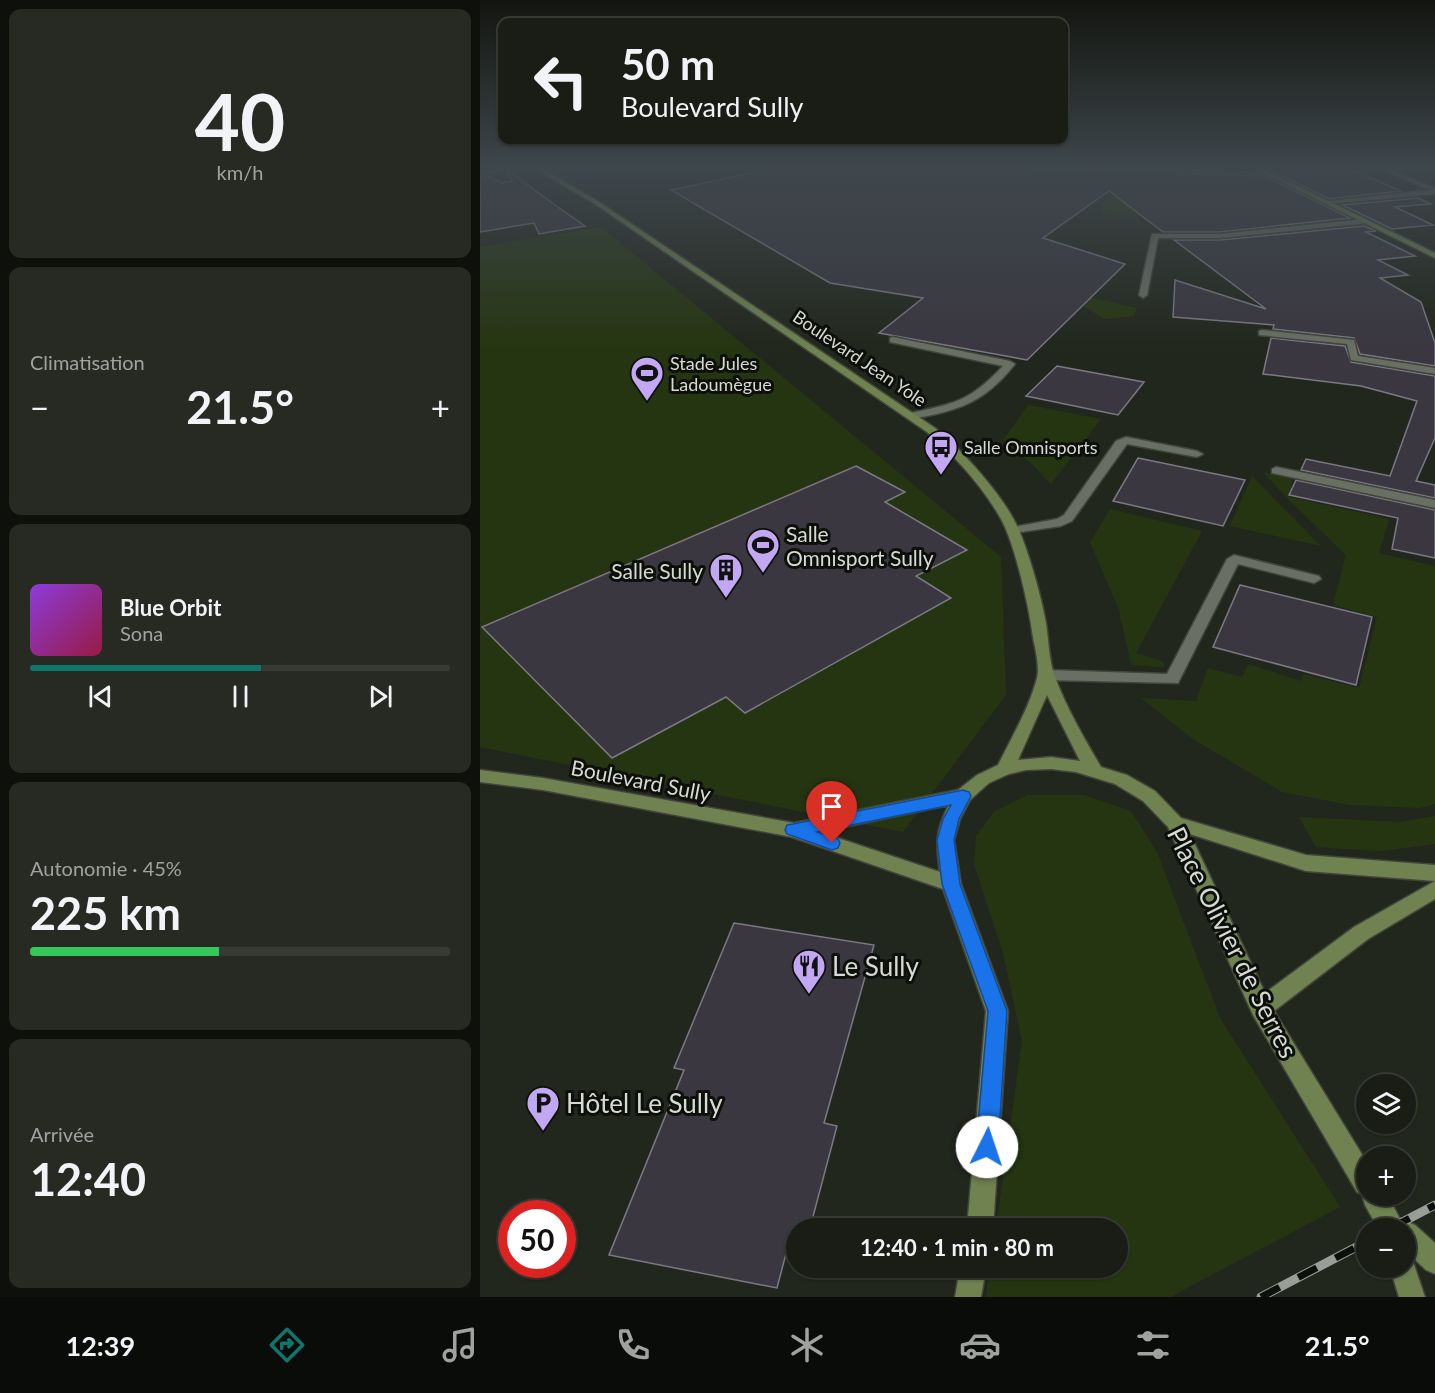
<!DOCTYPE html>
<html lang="fr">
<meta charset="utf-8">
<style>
:root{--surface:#1a1d16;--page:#272a23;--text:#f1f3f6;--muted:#9fa2a1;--line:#383b35;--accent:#0f766e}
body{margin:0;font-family:Lato,sans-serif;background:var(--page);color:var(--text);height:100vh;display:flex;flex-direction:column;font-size:22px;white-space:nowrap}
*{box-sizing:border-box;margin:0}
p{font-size:20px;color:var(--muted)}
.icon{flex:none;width:33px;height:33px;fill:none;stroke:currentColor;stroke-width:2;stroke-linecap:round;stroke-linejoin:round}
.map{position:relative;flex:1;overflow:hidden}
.drawer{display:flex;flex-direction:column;gap:9px;padding:9px;background:#0e100c;width:480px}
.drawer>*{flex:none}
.hud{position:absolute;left:18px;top:18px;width:570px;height:126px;border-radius:12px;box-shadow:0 2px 4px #0004,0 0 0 2px var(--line);background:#1a1d16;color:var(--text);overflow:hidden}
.controls{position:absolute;left:876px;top:1074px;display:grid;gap:12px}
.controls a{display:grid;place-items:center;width:60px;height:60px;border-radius:50%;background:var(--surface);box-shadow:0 2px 4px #0004,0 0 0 2px var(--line);font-size:30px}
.speed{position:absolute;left:18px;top:1200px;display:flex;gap:12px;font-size:30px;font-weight:700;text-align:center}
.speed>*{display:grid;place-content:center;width:78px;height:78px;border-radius:50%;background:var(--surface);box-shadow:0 2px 4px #0004,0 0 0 2px var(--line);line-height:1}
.speed .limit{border:9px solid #d22;background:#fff;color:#111}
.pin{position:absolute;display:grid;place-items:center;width:51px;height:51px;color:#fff;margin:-62px -26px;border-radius:50% 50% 50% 0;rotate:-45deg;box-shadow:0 0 6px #0007}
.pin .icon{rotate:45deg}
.me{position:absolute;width:66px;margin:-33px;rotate:4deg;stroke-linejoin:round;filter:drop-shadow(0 0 4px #0008)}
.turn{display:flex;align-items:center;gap:21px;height:126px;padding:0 24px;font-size:27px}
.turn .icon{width:78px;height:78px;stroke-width:2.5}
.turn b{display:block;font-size:42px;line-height:51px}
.big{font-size:45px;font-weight:700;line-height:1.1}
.drawer .widget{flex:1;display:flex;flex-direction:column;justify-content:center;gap:9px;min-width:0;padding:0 21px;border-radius:12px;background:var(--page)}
.drawer .dial{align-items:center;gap:0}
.dial b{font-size:78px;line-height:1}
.song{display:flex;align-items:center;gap:18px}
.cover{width:72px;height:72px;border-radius:9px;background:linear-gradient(135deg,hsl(270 70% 55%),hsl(340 70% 35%))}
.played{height:6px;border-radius:3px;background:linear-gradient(90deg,var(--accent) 55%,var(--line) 55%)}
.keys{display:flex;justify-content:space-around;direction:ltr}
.heat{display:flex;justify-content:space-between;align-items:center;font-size:33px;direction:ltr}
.charge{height:9px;border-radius:4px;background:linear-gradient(90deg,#34c759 45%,var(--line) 0)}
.trip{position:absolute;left:306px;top:1218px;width:342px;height:60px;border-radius:30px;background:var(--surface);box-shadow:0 2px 4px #0004,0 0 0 2px var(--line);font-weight:700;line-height:60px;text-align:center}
.menu{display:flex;height:96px;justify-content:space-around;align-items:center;background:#0a0c09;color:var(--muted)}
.menu .icon{width:42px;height:42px}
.menu .selected{color:var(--accent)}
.menu b{font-size:27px;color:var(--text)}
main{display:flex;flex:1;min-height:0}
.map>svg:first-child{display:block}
.green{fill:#263511}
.building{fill:#3a3741;stroke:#7c7985;stroke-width:1.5}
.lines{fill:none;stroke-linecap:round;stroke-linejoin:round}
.lane-casing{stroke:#41453c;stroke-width:3}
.street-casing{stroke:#41453c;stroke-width:3}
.secondary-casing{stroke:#41453c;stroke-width:3}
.lane{fill:#6a6f64;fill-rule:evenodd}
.street{fill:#6a6f64;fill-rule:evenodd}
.secondary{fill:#6f8250;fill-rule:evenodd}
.rail-casing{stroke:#999e96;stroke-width:9}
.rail{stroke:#0d0f0b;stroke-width:7;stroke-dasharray:21;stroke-linecap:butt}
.route{fill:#1a73e8;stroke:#114b97;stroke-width:1.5}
.labels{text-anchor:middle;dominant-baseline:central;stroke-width:6;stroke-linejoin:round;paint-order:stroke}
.far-street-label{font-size:18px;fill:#d6dad3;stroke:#0d0f0b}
.far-poi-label{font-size:18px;fill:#d6dad3;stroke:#0d0f0b;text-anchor:start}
.poi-label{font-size:21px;fill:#d6dad3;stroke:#0d0f0b;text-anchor:start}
.street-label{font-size:21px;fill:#d6dad3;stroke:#0d0f0b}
.near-street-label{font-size:26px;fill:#d6dad3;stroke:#0d0f0b}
.near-poi-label{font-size:26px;fill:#d6dad3;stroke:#0d0f0b;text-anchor:start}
</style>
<main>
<section class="drawer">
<div class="widget dial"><b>40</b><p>km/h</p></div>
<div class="widget"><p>Climatisation</p>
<div class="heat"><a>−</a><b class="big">21.5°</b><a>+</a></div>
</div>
<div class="widget">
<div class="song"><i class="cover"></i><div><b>Blue Orbit</b><p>Sona</p></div></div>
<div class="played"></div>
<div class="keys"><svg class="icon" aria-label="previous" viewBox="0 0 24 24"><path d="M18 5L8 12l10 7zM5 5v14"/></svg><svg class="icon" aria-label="pause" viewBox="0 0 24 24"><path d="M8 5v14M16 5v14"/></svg><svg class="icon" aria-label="next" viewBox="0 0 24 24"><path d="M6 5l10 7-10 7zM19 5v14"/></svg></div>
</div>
<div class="widget"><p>Autonomie · 45%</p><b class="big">225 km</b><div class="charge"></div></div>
<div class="widget"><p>Arrivée</p><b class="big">12:40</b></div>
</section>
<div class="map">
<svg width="955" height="1297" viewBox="0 0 955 1297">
<rect width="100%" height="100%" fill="#22271d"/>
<!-- green -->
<path class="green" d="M625,193L681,195V217L622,215Z
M121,227L521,557L526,695L423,832L0,747V247Z
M533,290L609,297L657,308L654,316L625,319L605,307Z
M548,405L621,419L571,484L553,465L523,440Z
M783,472L813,478L809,497L909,519L899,553L955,566V804L940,808L870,805L802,792L713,739L661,698L716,701L728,668L762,677L768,664L821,681L823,674L879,688L897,617L853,605L866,555L808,499Z
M772,476L841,546L750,526Z
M630,509L722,531L656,653L682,661L684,667L651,665L639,610L610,542Z
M548,795H603L651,811L677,852L740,1018L860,1207L690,1297H506L510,1268H638V1228H516L542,1041L523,953L494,864L496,836L515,811Z
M955,816V844L901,851L836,847L819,817L919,822Z"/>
<!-- building -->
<path class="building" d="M277,166H552L554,168L785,176L870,218L740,232H683L629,191L563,238L645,264L547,360L399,333L443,298L350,283L191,190L276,172Z
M782,166H864L921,191L849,199Z
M29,171L75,205L105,226L59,234L54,223L0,232V178L8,176L22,183L32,181L27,172Z
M938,198L951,204L915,207L953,225L912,229L862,205Z
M884,226L896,231L886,232L935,256L898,260L928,275L900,278L941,302L955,343V366L880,354L874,338L793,329L794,325L693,317L695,280L786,309L694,240H740Z
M791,338L865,346L871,362L955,376V438L936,481L955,485V498L821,470L826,459L910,476L937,401L881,386L783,374Z
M577,366L664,382L638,415L546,396Z
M658,458L765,480L743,526L633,501Z
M376,466L425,492L405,502L487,550L436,576L471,598L265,713L246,697L132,758L2,627Z
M816,480L955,510V558L912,549L918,518L809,495Z
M760,585L892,617L876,685L733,647Z
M254,923L394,945L344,1123L357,1126L330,1228H316V1248L308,1246L297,1288L129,1255L204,1070L194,1068Z"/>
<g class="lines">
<!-- lane casing -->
<g class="lane-casing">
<path id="lane" d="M413,337L530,361L535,364C504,403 478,411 431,419L427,418V414C475,403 488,403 523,366L410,342V338Z
M646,437L717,451L723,454L717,457L647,444L592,521L581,526L528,534L527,531L528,528L577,519L584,515L636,441Z
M796,467L955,500V508L792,473V469Z
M754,555L839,576L841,579L834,583L758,564L698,683L566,680L558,675L566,670L687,674L747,559Z"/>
</g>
<!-- street casing -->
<g class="street-casing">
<path id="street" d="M554,166H629L789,172L786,174Z
M893,166H901L955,188V194L846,204L848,201L950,190Z
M885,219L888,223L740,238H678L667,295L663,298L659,295L672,234H740Z
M782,330L874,340L878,356L955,368V374L871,360L867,344L779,335V331Z"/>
</g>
<!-- secondary casing -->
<g class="secondary-casing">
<path id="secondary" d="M30,166H42L0,176V172Z
M50,166H58L119,202L455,428C483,451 524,496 539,530C549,554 560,592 565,618C569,637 568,659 575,677C587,709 604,738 621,767L647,775L675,791L701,818L826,855L955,865V881L826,871L710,834L785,993L874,927L955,881V899L888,939L794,1011L886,1161V1196H908L922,1223L926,1221L935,1225L955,1243V1274L946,1270L926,1251V1228H898L885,1205L882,1194L877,1192L773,1015L688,827L663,801L635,784L596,772L571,769L546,770L529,774L509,783L490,800L480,819L474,840L481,884L528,1011L513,1228H487L506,1011L463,889L312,837L63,790L0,782V770L63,778L314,823L478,790L497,775L518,765C532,737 549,708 557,678C560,666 555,649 553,637C549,607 535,544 521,519C503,487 475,456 447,432L115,204ZM567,695L600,761L571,757L538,760ZM469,805C455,831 456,844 460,872L340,832Z
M769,166H777L955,253V258Z
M926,1256L932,1259L945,1297H919L910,1268H926Z
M480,1268H506L501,1297H475Z"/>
</g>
<!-- lane -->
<use href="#lane" class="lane"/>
<!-- street -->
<use href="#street" class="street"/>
<!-- secondary -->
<use href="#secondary" class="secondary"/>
<!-- rail casing -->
<g class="rail-casing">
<path id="rail" d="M911,1228L955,1205
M781,1297L886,1242"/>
</g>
<!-- rail -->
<use href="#rail" class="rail"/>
</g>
<!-- sky -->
<linearGradient id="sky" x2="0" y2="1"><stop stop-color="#131510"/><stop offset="0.48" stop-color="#3e474c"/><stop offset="1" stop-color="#3e474c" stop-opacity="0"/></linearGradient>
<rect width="955" height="348" fill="url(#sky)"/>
<!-- route -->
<path class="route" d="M483,790L489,792L491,796L479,819L474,840L480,884L527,1011L518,1147L515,1155L507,1158L499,1155L496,1147L508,1011L462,884L457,840L463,819L471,805L337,832L358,839L360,843L358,848L352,850L307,834L305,830L307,825L313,824Z"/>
<!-- icons -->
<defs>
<g id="stadium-pin" transform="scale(1.725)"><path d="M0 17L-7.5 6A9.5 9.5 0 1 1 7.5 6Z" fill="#c2a8f3" stroke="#0d0f0b"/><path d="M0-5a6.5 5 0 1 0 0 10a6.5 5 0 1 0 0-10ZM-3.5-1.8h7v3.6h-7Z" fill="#111"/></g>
<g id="bus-pin" transform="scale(1.725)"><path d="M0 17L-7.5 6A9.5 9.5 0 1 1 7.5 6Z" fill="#c2a8f3" stroke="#0d0f0b"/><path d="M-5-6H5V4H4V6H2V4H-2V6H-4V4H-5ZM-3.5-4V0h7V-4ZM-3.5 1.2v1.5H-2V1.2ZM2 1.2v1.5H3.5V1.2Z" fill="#111"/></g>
<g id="building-pin" transform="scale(1.725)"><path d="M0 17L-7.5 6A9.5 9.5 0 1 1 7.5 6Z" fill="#c2a8f3" stroke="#0d0f0b"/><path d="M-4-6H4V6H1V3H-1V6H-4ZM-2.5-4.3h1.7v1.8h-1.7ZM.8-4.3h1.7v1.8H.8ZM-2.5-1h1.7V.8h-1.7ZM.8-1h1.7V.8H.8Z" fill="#111"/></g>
<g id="restaurant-pin" transform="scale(1.725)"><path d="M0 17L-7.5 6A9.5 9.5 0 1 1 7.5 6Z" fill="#c2a8f3" stroke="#0d0f0b"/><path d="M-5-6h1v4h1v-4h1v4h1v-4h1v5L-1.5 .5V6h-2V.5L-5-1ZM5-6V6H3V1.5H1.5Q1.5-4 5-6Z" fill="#111"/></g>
<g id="parking-pin" transform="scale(1.725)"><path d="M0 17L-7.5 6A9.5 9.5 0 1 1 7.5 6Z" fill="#c2a8f3" stroke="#0d0f0b"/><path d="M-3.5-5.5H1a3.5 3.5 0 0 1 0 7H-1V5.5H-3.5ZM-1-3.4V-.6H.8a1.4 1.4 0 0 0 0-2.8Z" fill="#111"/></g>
</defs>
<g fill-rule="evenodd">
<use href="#stadium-pin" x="167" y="373"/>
<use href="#bus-pin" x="461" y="447"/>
<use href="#stadium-pin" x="283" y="545"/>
<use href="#building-pin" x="246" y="570"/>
<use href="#restaurant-pin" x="329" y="966"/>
<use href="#parking-pin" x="63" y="1103"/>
</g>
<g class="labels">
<!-- far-street labels -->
<g class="far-street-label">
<text transform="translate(380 358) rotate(34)">Boulevard Jean Yole</text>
</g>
<!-- far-poi labels -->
<g class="far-poi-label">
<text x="190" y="363">Stade Jules<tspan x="190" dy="21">Ladoumègue</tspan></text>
<text x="484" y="447">Salle Omnisports</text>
</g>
<!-- poi labels -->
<g class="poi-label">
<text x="306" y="533">Salle<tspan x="306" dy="24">Omnisport Sully</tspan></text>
<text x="223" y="570" text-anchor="end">Salle Sully</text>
</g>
<!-- street labels -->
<g class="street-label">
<text transform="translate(161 780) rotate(11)">Boulevard Sully</text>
</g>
<!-- near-street labels -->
<g class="near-street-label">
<text transform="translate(753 942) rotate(63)">Place Olivier de Serres</text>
</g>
<!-- near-poi labels -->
<g class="near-poi-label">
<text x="352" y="966">Le Sully</text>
<text x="86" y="1103">Hôtel Le Sully</text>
</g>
</g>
</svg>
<div class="controls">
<a><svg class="icon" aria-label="layers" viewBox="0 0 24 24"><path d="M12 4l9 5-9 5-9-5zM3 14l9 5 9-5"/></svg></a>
<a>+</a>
<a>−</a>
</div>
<div class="speed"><div class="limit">50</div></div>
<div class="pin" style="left:352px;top:843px;background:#d93025"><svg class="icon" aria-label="arrive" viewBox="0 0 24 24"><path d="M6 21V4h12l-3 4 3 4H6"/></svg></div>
<svg class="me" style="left:507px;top:1147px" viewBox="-20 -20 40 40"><circle r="19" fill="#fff"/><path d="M0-13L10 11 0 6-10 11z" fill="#1a73e8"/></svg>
<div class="trip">12:40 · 1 min · 80 m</div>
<div class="hud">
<div class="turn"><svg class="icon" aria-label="left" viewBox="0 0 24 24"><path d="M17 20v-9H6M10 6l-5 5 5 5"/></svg><div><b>50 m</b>Boulevard Sully</div></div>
</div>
</div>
</main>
<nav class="menu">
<b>12:39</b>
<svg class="icon selected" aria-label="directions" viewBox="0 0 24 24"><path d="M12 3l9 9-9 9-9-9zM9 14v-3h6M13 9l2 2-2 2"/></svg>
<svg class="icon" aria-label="music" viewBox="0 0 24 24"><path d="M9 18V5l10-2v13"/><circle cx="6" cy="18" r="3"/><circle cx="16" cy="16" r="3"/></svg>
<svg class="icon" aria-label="phone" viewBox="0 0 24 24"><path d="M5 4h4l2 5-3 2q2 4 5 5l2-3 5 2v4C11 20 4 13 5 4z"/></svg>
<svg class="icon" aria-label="climate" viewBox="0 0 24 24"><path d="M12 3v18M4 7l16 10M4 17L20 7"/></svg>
<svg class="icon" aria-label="car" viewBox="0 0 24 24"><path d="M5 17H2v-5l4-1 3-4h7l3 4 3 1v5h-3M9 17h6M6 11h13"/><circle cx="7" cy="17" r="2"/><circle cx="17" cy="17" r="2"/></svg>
<svg class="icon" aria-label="filters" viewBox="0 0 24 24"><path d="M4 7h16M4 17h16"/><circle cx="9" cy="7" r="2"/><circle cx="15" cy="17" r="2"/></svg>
<b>21.5°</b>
</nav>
